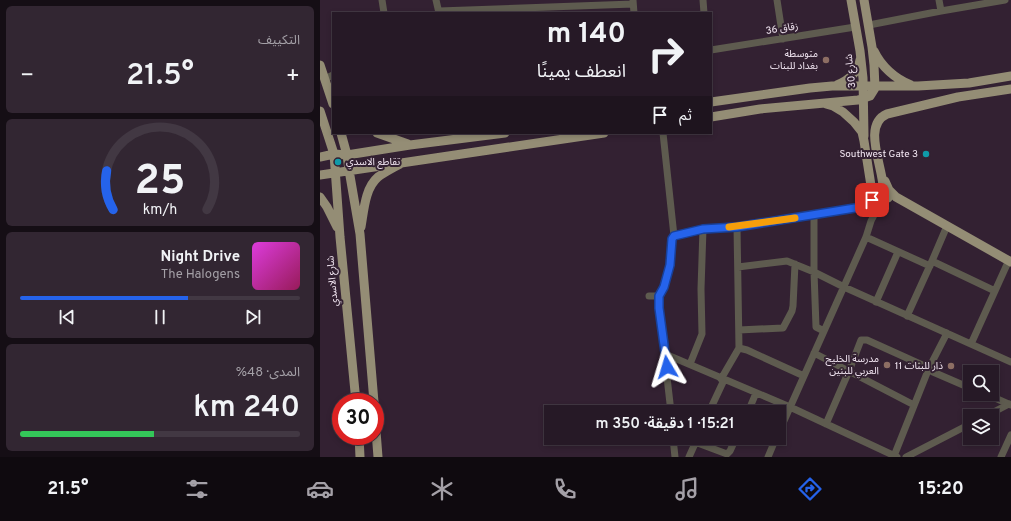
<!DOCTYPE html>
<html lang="ar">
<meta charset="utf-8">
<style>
:root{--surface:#261926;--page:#322632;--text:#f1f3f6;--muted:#a4a0a7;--line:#423843;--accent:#2563eb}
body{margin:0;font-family:Overpass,"Noto Sans Arabic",sans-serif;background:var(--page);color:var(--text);direction:rtl;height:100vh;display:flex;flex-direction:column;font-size:15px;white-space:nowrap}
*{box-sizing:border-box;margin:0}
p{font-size:13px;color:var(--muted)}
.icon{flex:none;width:22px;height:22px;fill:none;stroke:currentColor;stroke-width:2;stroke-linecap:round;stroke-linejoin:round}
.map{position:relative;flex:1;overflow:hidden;direction:ltr}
.side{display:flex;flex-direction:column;gap:6px;padding:6px;background:#150e15;width:320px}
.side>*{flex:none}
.banner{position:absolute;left:12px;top:12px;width:380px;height:122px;border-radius:0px;box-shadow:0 2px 6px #0003,0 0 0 1px var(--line);direction:rtl;background:#261926;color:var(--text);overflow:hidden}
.fabs{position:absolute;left:643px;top:365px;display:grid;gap:8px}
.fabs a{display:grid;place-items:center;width:36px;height:36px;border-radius:0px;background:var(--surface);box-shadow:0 2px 6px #0003,0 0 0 1px var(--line);font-size:20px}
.speed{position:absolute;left:12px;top:393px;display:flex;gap:8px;font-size:20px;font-weight:700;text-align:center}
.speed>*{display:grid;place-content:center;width:52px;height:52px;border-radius:50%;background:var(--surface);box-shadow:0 2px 6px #0003,0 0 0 1px var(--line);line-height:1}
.speed .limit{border:6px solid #d22;background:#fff;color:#111}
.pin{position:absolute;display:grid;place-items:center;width:34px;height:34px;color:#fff;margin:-17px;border-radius:8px;box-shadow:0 2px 6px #0006}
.me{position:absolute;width:44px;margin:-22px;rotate:353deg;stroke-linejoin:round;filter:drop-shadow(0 0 3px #0008)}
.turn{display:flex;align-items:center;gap:14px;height:84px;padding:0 20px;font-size:18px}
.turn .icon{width:52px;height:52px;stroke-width:2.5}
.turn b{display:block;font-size:28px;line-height:34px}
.then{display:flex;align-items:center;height:38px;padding:0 20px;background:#0003;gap:8px;font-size:15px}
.big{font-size:30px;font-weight:600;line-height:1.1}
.side .tile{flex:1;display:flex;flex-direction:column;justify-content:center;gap:6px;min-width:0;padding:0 14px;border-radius:6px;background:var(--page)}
.side .dial{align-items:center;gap:0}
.dial svg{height:104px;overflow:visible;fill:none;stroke:var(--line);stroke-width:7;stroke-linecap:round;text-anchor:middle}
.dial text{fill:var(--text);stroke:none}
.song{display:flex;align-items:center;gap:12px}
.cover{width:48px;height:48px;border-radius:6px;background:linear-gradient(135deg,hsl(300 70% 55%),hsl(330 70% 35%))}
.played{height:4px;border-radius:2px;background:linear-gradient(90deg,var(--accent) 60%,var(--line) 60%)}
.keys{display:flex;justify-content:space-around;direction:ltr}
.heat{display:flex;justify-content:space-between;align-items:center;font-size:22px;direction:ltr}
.charge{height:6px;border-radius:3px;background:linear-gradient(90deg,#34c759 48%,var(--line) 0)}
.trip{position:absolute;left:224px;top:405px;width:242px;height:40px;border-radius:0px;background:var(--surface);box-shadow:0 2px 6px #0003,0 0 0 1px var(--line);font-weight:600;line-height:40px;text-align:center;direction:rtl}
.menu{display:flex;height:64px;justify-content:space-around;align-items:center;background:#0f0a0f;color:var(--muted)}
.menu .icon{width:28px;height:28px}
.menu .on{color:var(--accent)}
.menu b{font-size:18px;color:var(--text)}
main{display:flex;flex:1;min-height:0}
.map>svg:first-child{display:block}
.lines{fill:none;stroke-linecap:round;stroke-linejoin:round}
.minor{stroke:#5e5b4f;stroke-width:7}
.major{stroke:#948d75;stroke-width:9}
.route-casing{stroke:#184099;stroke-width:10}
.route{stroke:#2563eb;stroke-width:7}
.slow{stroke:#f59e0b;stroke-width:7}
.education-dot{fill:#8d6e63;stroke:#332132;stroke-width:1.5}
.culture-dot{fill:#0f9aa8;stroke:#332132;stroke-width:1.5}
.labels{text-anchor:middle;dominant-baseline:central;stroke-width:4;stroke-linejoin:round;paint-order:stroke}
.street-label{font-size:10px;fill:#f4e8f4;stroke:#332132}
.poi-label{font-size:10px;fill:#f4e8f4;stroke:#332132;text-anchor:end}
</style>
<main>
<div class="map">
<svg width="691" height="457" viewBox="0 0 691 457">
<rect width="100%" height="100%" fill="#332132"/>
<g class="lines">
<!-- minor -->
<path class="minor" d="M62,0L64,13
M116,0L119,13
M313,0L314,13
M383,0L384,13
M457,0L463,39
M619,0L621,11
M119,11L313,4
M549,25L621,11L685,0
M391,50L535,27
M5,79L13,75
M343,133L354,236
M494,215V272L496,327L504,331
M546,237L610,266
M612,261L675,291
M418,267L467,261L494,272L524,287L691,362
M329,296H339
M556,302L578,252
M587,316L612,261L627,226
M419,330L463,328L472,311L473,306L475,264
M651,344L689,260
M419,348L427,350L484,376
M494,353L594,405
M345,354L470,407L577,457
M370,364L382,334L381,289L383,229
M401,379L419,348L417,227
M666,394L691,405
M351,412L339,308V296L344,287L350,265L352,239L354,236L383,229L417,227L541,207L549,203L555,196
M389,412L404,380
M428,412L436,393
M666,416L689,404
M506,424L529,371L541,340H547L609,368L613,372L650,388
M459,432L546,237L551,221L563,198
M353,438L355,457
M375,442L407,454L410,451L416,438
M574,456L609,368L627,333
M369,457L377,439
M448,457L456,438
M586,457L650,424
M681,457L691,435"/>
<!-- major -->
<path class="major" d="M531,0L540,51L543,78L544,136
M554,51C561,66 575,79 591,85
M0,65L13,104
M517,85C529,80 538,73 540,60
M391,102L490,88L512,86H598L649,83L691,76
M506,104L513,106L523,112L534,122L542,132L544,141L552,192L558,197L568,198
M0,111L14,154L20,237L36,402
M391,117L440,109L538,100L550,96L555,88L554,65L552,47L544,0
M21,133L27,155L29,170L40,234L54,402
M57,133L88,144
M0,157L14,154L27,155L90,145L185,133
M0,175L284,133
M565,181L569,190L576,197L691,262
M0,197L7,207L17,227
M563,198C568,175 539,126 567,114L638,97L691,89
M41,227C44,210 45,188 58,177C65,172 73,168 80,164
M55,418L58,457
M39,436L40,457"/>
</g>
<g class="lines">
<!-- route casing -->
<g class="route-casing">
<path id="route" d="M347,367L339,308V296L344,287L350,265L352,239L354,236L383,229L417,227L541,207L552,200"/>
</g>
<!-- route -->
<use href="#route" class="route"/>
<!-- slow -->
<path class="slow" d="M409,227L475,218"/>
</g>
<!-- markers -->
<g class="education-dot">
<circle cx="506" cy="60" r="4"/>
<circle cx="567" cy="365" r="4"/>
<circle cx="631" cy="366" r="4"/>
</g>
<g class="culture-dot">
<circle cx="606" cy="154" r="4"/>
<circle cx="18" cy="162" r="4"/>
</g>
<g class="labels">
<!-- street labels -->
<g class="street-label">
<text transform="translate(462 29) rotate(-9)">زقاق 36</text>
<text transform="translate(531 71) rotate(-96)">شارع 30</text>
<text transform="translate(13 281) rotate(-95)">شارع الاسدي</text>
</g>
<!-- poi labels -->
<g class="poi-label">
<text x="498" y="54">متوسطة<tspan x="498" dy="12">بغداد للبنات</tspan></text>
<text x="598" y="154">Southwest Gate 3</text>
<text x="26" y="162" text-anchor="start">تقاطع الاسدي</text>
<text x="559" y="359">مدرسة الخليج<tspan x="559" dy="12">العربي للبنين</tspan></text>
<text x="623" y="366">11 ذار للبنات</text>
</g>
</g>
</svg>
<div class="fabs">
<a><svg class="icon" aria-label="search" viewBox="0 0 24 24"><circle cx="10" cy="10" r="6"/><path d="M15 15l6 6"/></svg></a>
<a><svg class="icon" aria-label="layers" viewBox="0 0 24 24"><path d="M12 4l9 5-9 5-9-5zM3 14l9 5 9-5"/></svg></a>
</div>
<div class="speed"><div class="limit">30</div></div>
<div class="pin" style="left:552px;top:200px;background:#d93025"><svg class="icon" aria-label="arrive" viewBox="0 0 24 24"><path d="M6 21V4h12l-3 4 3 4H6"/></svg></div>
<svg class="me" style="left:347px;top:367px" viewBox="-20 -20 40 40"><path d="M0-17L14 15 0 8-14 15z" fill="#2563eb" stroke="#fff" stroke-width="4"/></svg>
<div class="trip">15:21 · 1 دقيقة · 350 m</div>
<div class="banner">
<div class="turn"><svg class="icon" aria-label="right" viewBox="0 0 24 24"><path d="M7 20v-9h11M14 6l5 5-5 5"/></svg><div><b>140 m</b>انعطف يمينًا</div></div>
<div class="then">ثم<svg class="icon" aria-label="arrive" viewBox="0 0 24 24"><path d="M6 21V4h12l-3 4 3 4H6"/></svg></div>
</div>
</div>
<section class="side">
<div class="tile"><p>التكييف</p>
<div class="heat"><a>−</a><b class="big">21.5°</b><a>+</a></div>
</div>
<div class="tile dial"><svg viewBox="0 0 100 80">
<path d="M14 69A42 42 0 1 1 86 69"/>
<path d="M14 69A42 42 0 0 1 9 39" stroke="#2563eb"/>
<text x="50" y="56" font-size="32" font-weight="700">25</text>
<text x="50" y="72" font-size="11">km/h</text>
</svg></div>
<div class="tile">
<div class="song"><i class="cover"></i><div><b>Night Drive</b><p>The Halogens</p></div></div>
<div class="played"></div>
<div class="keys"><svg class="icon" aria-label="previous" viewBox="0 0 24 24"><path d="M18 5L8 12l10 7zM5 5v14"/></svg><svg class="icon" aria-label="pause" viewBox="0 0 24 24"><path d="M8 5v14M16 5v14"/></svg><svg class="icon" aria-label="next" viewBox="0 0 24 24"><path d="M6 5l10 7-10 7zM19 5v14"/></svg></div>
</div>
<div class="tile"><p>المدى · 48%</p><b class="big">240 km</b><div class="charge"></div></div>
</section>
</main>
<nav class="menu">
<b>15:20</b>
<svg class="icon on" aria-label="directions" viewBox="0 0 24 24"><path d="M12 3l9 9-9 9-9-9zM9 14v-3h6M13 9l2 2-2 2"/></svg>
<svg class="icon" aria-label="music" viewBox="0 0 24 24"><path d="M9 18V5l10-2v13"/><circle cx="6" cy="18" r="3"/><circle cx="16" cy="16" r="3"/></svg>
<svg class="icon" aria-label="phone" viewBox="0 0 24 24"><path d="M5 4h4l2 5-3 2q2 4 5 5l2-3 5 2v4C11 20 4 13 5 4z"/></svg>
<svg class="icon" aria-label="climate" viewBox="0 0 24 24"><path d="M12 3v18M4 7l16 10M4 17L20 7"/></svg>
<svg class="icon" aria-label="car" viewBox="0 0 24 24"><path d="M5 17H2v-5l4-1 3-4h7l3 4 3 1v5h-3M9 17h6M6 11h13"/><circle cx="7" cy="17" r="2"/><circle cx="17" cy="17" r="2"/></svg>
<svg class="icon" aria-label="filters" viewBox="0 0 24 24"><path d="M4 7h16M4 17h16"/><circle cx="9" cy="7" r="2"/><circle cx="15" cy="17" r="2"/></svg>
<b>21.5°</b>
</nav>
